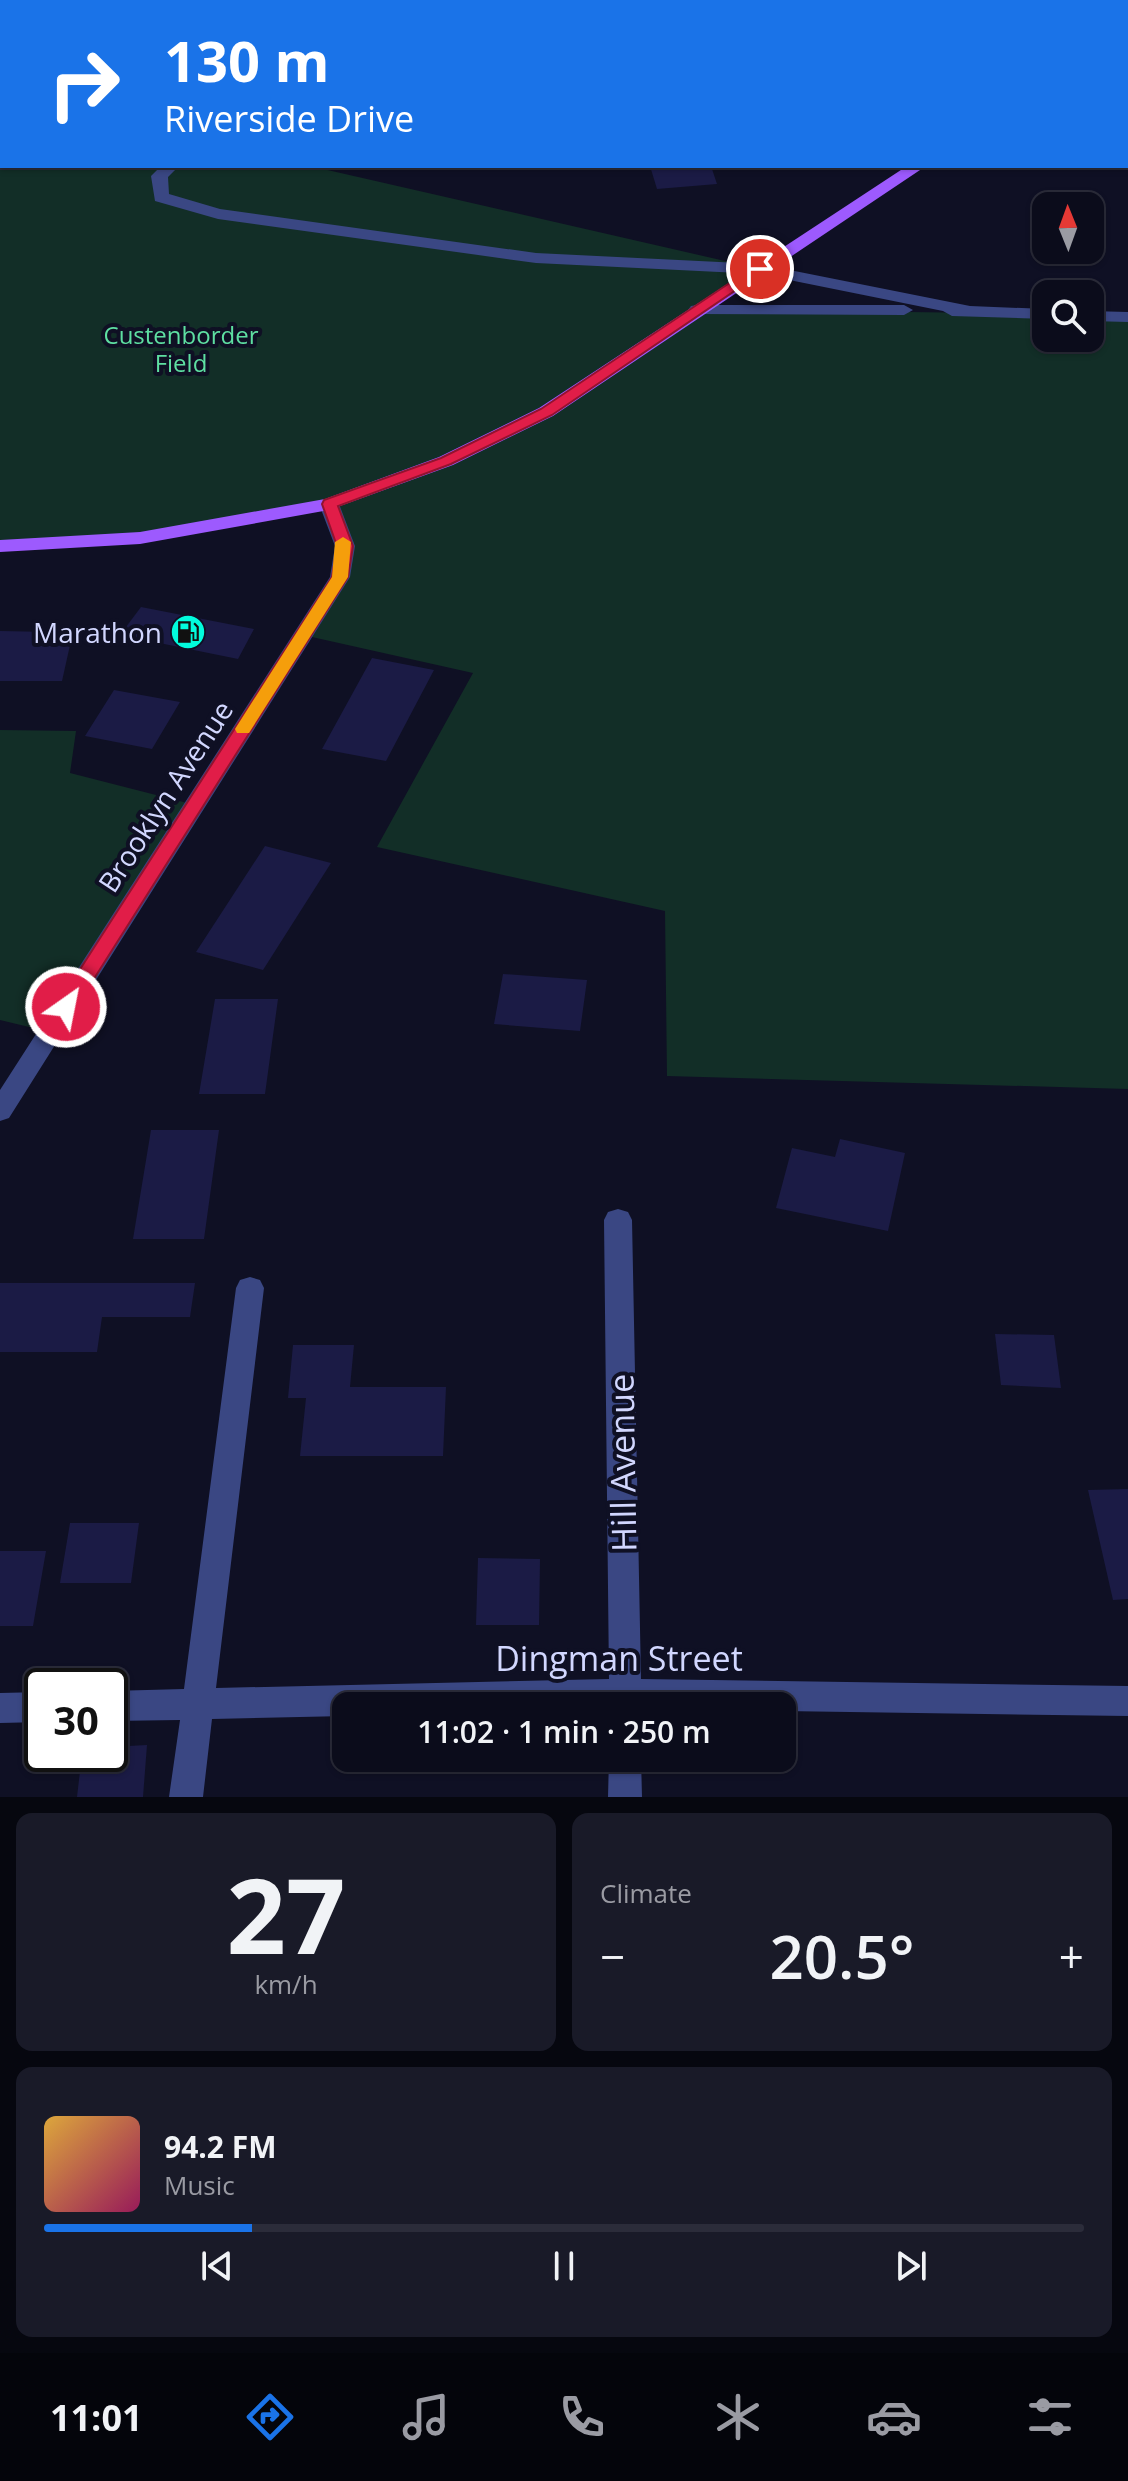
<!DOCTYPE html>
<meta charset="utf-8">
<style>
:root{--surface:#0b0c1b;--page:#191a28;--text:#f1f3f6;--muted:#9a9ba3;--line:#2b2c3a;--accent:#1a73e8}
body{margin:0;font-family:"Open Sans",sans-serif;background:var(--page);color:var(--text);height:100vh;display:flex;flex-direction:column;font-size:30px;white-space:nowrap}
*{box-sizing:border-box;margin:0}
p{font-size:26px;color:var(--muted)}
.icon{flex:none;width:44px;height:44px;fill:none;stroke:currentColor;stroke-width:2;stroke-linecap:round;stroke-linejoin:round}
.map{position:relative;height:1797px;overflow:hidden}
.details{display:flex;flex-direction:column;gap:16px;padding:16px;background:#06070f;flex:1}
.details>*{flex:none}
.top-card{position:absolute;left:0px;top:0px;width:1128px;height:168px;box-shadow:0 2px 6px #0004,0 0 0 2px var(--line);background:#1a73e8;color:#fff;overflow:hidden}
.needle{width:52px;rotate:359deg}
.buttons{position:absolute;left:1032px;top:192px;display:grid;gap:16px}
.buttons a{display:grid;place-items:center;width:72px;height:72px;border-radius:16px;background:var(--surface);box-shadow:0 2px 6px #0004,0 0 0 2px var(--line);font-size:40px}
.speed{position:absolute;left:24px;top:1668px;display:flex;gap:16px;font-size:40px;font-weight:700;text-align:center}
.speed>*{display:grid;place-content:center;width:104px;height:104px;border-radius:50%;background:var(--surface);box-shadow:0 2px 6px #0004,0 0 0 2px var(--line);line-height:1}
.speed .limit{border:4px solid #111;border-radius:12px;background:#fff;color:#111}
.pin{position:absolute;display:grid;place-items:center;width:68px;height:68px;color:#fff;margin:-34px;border:4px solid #fff;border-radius:50%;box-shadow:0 2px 8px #0007}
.me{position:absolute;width:88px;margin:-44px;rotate:33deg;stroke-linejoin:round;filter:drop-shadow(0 0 6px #0008)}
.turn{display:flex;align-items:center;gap:28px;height:168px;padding:0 32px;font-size:36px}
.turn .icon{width:104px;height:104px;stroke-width:2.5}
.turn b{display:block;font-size:56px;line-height:68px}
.big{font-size:60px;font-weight:600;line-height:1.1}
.details .widget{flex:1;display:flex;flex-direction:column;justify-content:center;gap:12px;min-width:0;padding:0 28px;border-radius:16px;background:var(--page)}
.details .dial{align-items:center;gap:0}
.dial b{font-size:104px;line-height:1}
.song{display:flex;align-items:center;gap:24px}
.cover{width:96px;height:96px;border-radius:12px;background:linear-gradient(135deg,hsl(40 70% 55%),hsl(330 70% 35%))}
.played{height:8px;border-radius:4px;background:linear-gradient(90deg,var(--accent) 20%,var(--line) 20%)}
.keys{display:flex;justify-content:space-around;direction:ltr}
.heat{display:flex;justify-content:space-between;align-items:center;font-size:44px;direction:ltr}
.details .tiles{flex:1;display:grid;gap:16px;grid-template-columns:1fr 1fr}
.widget:last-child{grid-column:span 2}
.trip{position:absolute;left:332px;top:1692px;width:464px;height:80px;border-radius:16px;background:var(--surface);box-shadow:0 2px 6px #0004,0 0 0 2px var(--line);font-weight:600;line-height:80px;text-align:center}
.tabs{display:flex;height:128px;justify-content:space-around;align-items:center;background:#04050b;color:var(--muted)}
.tabs .icon{width:56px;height:56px}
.tabs .selected{color:var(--accent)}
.tabs b{font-size:36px;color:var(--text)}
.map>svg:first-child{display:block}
.green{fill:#122e27}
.building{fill:#1b1b45}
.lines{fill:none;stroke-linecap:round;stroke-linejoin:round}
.path{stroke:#30b590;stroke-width:4;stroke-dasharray:3 4;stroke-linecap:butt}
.minor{fill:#3a4783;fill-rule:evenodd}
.major{fill:#9d5afe;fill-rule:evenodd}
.route{fill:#e11d48;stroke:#92132f;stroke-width:2}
.slow{fill:#f59e0b}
.labels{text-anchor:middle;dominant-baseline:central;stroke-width:8;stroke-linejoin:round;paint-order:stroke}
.far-park-label{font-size:24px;fill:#5edfa2;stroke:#0f1024}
.poi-label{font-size:28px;fill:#d2d7ff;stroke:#0f1024;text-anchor:end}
.street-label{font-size:28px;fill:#d2d7ff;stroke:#0f1024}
.near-street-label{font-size:34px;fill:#d2d7ff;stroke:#0f1024}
</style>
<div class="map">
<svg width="1128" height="1797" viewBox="0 0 1128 1797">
<rect width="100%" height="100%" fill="#0f1024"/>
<!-- green -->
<path class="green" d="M0,0H626L2,2V166H310L760,269L699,309L1046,314V338H1090V316L1128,317V1089L667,1076L665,911L377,847L473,673L303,635L340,577L329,504L140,538L0,546Z
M0,730L76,731L70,773L195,805L50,1032L0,1020Z"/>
<!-- building -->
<path class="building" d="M650,166H711L717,184L657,189Z
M141,607L254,629L238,659L120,635Z
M0,631L50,632L47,644L70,645L62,681H0Z
M372,658L434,670L386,761L322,749Z
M114,690L180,702L152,749L85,736Z
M265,846L331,863L263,970L196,952Z
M503,974L587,980L580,1031L494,1024Z
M215,999H278L265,1094H199Z
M151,1130H219L204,1239H133Z
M840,1139L905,1153L888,1231L776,1208L792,1148L835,1157Z
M0,1283H195L190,1317H102L97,1352H0Z
M995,1334L1054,1335L1061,1388L1001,1385Z
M293,1345H354L350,1387H446L443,1456H300L306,1398H288Z
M1128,1489V1599L1113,1600L1088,1490Z
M70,1523H139L131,1583H60Z
M0,1551H46L33,1626H0Z
M478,1558L540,1559L539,1625H476Z
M147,1745L143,1797H77L82,1754H110V1747Z"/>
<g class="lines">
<!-- path -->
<path class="path" d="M273,0L278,2
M545,2L549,0"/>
<!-- minor -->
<path class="minor" d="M161,166H179L168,177L169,194L220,209L536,253L760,264L970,306L1046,309V319L952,316L943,311L760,274L536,263L218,219L155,201L151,176Z
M697,305H904L913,310L904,315L691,314L688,310L691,306Z
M1090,311L1128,312V322L1090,321Z
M329,498L339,504L355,546L350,577L9,1118L0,1121V1090L330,577L335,546L319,504Z
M618,1209L628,1212L632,1220L641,1679L1128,1686V1716L782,1711V1706H346V1716L212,1719L203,1797H169L180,1720L110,1721V1691L184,1689L236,1288L240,1280L250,1277L260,1280L264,1288L216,1688L609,1679L604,1220L608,1212Z
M42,1692V1722L0,1723V1693Z
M609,1758H641L642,1797H608Z"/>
<!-- major -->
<path class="major" d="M1128,14V25L1126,26V15Z
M907,166H926L553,416L453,465L329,510L140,544L0,552V540L140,532L325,499L439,457L539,408Z"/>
</g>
<!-- route -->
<path class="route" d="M755,266L767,269L552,415L451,464L338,506L353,546L348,577L73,1012H59L56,1007L59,1002L332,577L337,546L322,504L324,500L441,458L541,409Z"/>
<!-- slow -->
<path class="slow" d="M343,537L351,542L348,577L249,733H237L235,729L332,577L335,542Z"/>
<!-- icons -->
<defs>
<g id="fuel-disc" transform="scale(1.8)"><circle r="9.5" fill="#02fbdd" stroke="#0f1024"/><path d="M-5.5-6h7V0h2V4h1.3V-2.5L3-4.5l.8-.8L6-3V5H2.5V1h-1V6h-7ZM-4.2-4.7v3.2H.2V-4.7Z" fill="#111"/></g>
</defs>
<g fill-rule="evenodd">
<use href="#fuel-disc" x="188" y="632"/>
</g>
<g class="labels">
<!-- far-park labels -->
<g class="far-park-label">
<text x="181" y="334">Custenborder<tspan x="181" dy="28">Field</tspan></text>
</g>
<!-- poi labels -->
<g class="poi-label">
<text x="162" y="632">Marathon</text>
</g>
<!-- street labels -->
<g class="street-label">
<text transform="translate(165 796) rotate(-57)">Brooklyn Avenue</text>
</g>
<!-- near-street labels -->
<g class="near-street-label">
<text transform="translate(622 1463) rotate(-91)">Hill Avenue</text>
<text x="619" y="1658">Dingman Street</text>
</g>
</g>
</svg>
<div class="buttons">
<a><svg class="needle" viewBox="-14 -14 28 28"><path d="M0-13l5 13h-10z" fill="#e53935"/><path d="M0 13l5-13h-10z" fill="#9a9ba3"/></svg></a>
<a><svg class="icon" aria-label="search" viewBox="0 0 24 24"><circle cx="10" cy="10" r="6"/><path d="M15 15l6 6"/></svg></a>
</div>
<div class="speed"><div class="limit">30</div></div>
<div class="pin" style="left:760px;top:269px;background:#d93025"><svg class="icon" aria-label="arrive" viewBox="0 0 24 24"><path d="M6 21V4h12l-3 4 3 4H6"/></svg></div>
<svg class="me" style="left:66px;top:1007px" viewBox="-20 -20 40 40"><circle r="17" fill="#e11d48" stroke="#fff" stroke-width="3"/><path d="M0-11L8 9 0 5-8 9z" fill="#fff"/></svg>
<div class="trip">11:02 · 1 min · 250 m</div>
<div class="top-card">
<div class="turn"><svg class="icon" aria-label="right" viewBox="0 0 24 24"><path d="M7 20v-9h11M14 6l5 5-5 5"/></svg><div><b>130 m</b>Riverside Drive</div></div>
</div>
</div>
<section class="details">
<div class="tiles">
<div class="widget dial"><b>27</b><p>km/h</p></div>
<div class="widget"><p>Climate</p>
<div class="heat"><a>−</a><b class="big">20.5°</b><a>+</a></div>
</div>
<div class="widget">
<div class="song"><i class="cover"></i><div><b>94.2 FM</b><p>Music</p></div></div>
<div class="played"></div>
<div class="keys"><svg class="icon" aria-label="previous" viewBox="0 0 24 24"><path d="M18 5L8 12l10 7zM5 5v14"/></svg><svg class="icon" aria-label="pause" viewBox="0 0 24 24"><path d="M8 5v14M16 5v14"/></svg><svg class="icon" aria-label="next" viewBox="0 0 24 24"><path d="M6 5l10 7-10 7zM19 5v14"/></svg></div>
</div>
</div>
</section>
<nav class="tabs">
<b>11:01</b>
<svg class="icon selected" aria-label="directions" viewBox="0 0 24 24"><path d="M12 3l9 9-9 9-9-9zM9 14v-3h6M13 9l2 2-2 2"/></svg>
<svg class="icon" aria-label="music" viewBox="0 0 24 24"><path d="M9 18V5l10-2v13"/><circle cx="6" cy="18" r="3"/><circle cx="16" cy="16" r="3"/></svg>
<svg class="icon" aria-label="phone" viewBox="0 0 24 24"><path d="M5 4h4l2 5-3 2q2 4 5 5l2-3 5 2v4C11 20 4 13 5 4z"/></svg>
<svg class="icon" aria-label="climate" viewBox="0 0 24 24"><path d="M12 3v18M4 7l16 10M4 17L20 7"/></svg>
<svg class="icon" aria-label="car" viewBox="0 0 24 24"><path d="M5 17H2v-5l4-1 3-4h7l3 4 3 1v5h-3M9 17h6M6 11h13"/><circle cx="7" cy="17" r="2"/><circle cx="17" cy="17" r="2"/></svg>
<svg class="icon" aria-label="filters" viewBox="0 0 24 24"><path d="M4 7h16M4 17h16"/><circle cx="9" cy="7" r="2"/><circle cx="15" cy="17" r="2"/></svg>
</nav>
